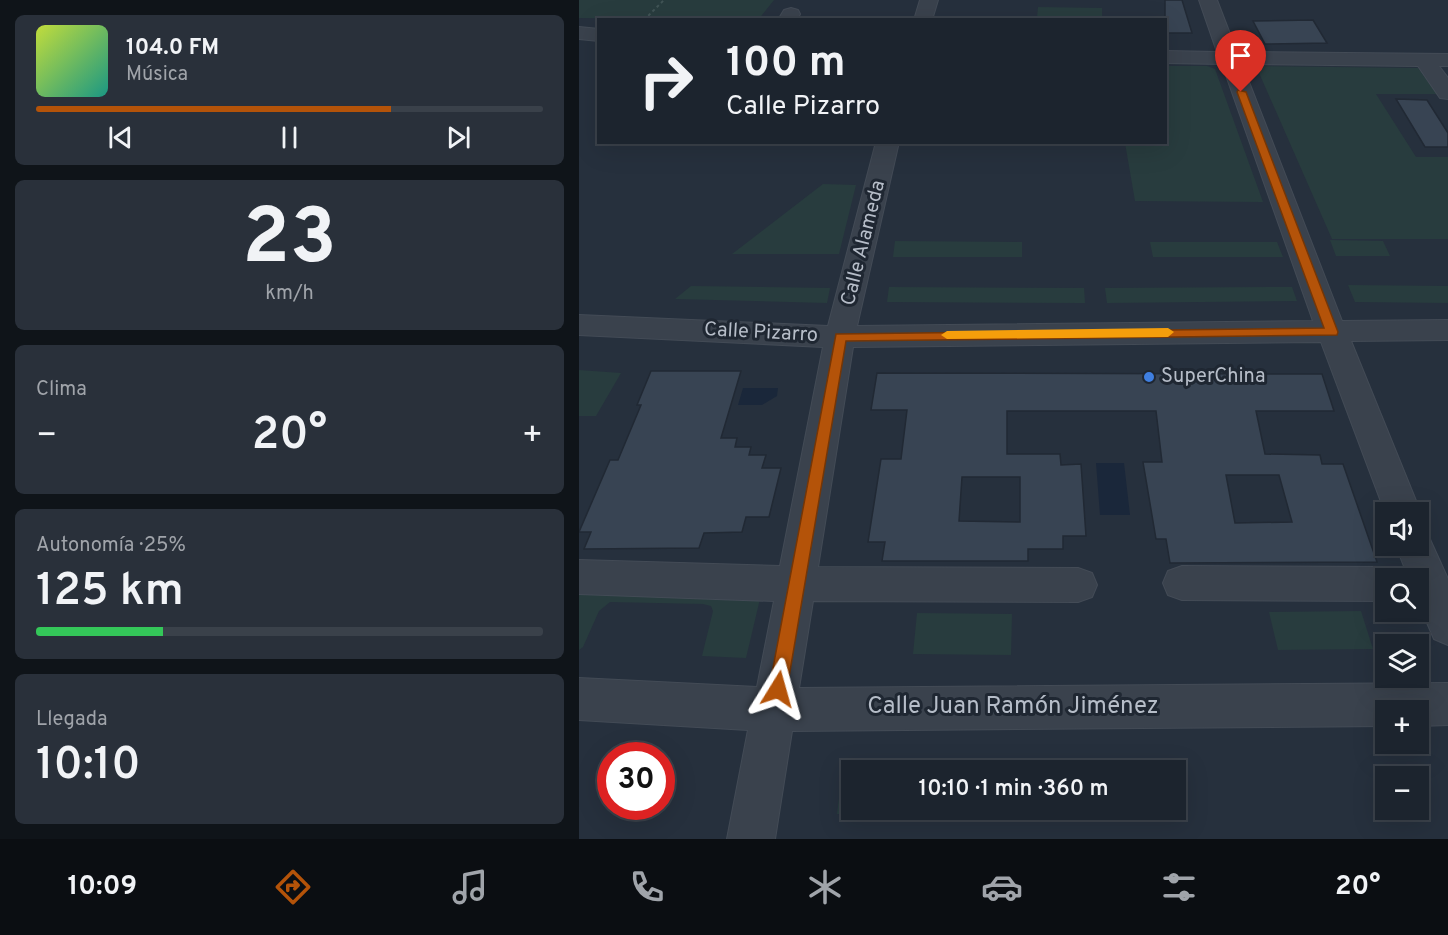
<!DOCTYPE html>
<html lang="es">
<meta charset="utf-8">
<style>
:root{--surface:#1c242e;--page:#29303a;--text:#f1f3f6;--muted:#a0a4aa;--line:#3a414a;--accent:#b45309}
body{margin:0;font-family:Overpass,sans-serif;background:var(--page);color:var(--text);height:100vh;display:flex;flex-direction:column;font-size:22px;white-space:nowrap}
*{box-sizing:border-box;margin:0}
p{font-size:20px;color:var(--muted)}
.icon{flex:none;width:33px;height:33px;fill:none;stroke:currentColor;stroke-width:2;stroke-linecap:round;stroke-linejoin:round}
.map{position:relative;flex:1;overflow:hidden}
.sheet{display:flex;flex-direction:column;gap:15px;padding:15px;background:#0f1419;width:579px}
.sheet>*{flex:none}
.hud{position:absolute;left:18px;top:18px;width:570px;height:126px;border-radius:0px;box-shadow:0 6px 24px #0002,0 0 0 2px var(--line);background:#1c242e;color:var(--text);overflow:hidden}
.fabs{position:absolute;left:796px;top:502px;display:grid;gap:12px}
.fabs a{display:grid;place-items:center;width:54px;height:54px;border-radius:0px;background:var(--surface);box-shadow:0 6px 24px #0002,0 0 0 2px var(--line);font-size:30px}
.speed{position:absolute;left:18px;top:742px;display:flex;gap:12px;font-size:30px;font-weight:700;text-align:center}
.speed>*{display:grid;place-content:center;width:78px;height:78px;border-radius:50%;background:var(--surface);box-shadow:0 6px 24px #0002,0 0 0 2px var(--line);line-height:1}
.speed .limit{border:9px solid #d22;background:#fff;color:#111}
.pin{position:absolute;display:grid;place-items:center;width:51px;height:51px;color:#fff;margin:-62px -26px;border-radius:50% 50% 50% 0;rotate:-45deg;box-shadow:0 0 6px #0007}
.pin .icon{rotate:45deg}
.me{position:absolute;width:66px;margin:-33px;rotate:8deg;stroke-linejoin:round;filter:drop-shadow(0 0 4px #0008)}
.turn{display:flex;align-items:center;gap:21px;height:126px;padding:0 30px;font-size:27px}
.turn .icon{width:78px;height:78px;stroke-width:2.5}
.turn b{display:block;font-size:42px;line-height:51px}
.big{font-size:45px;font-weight:600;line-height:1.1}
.sheet .tile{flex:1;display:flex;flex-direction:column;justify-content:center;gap:9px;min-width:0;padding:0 21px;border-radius:9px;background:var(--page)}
.sheet .dial{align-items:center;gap:0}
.dial b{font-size:78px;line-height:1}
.song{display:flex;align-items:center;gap:18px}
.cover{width:72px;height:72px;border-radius:9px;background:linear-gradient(135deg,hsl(70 70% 55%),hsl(170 70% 35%))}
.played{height:6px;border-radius:3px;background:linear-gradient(90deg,var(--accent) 70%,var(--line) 70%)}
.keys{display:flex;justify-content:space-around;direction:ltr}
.heat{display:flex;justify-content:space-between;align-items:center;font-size:33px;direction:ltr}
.charge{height:9px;border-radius:4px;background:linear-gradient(90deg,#34c759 25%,var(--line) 0)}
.trip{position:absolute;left:262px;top:760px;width:345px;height:60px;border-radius:0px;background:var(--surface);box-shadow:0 6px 24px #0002,0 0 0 2px var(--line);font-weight:600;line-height:60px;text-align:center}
.dock{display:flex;height:96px;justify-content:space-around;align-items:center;background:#0b0e12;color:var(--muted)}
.dock .icon{width:42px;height:42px}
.dock .current{color:var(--accent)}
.dock b{font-size:27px;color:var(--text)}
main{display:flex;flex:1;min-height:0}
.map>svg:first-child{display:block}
.green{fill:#283c3e}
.water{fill:#1a273a}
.building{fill:#384453;stroke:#212934;stroke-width:1.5;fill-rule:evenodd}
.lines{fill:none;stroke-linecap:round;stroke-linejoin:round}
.minor-casing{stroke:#434b56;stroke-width:2}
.path{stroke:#415456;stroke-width:2;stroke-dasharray:3 3;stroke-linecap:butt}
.minor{fill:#3a424d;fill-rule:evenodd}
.route{fill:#b45309;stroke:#753606;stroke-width:1.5}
.slow{fill:#f59e0b}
.shop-dot{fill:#3f7fe0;stroke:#1f2732;stroke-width:2}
.labels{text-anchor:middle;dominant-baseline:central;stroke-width:6;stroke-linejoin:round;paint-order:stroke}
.street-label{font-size:20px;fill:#b6bdc8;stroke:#1f2732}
.poi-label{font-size:20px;fill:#b6bdc8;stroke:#1f2732;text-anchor:start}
.near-street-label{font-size:24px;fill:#b6bdc8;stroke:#1f2732}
</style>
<main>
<section class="sheet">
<div class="tile">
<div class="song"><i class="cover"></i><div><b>104.0 FM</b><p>Música</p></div></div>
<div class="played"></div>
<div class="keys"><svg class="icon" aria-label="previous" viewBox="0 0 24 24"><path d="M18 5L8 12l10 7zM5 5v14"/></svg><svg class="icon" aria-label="pause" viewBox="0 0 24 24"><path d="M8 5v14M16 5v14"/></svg><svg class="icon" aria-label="next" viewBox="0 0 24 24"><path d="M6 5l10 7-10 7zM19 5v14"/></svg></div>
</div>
<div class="tile dial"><b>23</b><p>km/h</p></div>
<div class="tile"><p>Clima</p>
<div class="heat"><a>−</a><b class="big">20°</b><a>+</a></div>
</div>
<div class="tile"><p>Autonomía · 25%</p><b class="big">125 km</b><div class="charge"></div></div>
<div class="tile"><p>Llegada</p><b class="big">10:10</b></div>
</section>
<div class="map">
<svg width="869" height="839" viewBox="0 0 869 839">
<rect width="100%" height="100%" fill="#26303d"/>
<!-- green -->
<path class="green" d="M0,0H195L179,20L0,18Z
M459,7L523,8V19L458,18Z
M587,66H628L636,69L684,202L556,201L546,143L586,142Z
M677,66L839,68L858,94H797L837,157H869V239H753Z
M244,184L277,185L260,254H153Z
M751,240L804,241L811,256H757Z
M316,241L443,242V257H314Z
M571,242H698L704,257H574Z
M769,285L869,286V303L776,302Z
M112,286L251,288L248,303L96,299Z
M310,287L505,288L506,303L308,302Z
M713,287L718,301L528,303L526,288Z
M0,370L42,373L17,416H0Z
M0,592L181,599L167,658L123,656L134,611L132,606L124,604L31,602L20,611L4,647L0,650Z
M782,611L794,649L699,650L690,612Z
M338,613L433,614L432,655L334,654Z
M265,759H373L372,771H273V810H371L370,815L258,814Z"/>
<!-- water -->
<path class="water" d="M164,388H199L198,396L183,405H159Z
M517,463H545L551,515H521Z"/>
<!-- building -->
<path class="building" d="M586,0H603L613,33H586Z
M734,20L748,43L686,44L674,21Z
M817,99L848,100L869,133V147H846Z
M72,371H162L142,438H158L156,447H172L170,455H187L183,468H202L190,517H167L163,532L125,533L120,548L5,549L12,532H0L31,460H39L62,405H58Z
M298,373L743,374L755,411H677L686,454L741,455L743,464H764L798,562L591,563L587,539H577L564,462H583L577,411H428V454H481L482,465L502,464L507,536H484V549H449V561H303L306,542H289L302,459H322L328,410H292ZM647,475H700L713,522L656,523ZM383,477H441V522L380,521Z"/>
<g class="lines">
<!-- minor casing -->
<g class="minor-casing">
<path id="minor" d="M341,0H359L353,20H335Z
M620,0H638L658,52L869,54V66H860L869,78V99L861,98L839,66L663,64L763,321L869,320V340L772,341L842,513L840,517V513H807V515L742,342L274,347L239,567L499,568L513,573L518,585L513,597L499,602L234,601L220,688L869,683V725L840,726V711H807V726L213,731L196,839H148L169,730L0,720V678L178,687L195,601L0,594V560L201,566L244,347L0,335V315L249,326L297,142H320L278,326L734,321L643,64L586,63V51L638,52Z
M212,8L219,10L221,14L218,20H199L205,10Z
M0,27L20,29V41L0,39Z
M840,531L849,535L869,579V645L855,639L840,604V579H830L817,546H840Z
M603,566L807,567L821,572L824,579H807V601L603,600L589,595L584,583L589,571Z"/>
</g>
<!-- path -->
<path class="path" d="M65,20L85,0"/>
<!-- minor -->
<use href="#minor" class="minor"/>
</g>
<!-- route -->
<path class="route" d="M659,90L667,92L759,332L758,335L267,341L208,689L205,695L199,697L193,695L190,689L257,334L745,328L658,92Z"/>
<!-- slow -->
<path class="slow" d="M589,328L595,332L589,337L368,339L362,335L368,331Z"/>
<!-- markers -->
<circle class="shop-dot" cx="570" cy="377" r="6"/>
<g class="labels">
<!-- street labels -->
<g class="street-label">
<text transform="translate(285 243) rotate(-76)">Calle Alameda</text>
<text transform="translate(182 333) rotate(3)">Calle Pizarro</text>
</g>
<!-- poi labels -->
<g class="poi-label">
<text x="582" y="377">SuperChina</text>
</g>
<!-- near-street labels -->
<g class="near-street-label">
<text x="434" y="707">Calle Juan Ramón Jiménez</text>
</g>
</g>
</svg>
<div class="fabs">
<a><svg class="icon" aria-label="sound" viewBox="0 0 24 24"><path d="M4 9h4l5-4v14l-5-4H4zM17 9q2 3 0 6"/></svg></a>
<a><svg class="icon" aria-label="search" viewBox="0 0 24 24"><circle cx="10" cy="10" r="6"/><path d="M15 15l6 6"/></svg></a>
<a><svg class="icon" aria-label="layers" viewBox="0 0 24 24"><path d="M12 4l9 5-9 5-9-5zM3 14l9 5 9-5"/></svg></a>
<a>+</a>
<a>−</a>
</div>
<div class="speed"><div class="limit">30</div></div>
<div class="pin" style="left:662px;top:92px;background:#d93025"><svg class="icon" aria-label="arrive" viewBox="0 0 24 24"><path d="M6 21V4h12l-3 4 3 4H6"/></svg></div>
<svg class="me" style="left:199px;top:689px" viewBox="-20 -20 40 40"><path d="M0-17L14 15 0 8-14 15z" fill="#b45309" stroke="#fff" stroke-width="4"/></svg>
<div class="trip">10:10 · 1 min · 360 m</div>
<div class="hud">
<div class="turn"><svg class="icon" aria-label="right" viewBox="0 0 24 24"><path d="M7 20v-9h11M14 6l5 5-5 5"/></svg><div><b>100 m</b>Calle Pizarro</div></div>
</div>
</div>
</main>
<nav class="dock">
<b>10:09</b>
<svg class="icon current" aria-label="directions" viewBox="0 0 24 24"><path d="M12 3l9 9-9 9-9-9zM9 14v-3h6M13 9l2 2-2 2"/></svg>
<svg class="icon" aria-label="music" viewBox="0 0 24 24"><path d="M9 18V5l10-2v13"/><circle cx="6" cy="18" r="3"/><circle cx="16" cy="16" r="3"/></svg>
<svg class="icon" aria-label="phone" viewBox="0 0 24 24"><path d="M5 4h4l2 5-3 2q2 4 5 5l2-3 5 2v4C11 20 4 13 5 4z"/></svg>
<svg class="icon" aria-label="climate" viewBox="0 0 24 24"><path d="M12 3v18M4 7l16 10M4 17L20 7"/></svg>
<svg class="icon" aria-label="car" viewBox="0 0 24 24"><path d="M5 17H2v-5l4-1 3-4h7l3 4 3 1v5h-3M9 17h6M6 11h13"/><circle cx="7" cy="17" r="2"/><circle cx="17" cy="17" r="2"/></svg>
<svg class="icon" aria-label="filters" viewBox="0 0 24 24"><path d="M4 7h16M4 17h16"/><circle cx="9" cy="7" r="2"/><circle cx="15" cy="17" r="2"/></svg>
<b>20°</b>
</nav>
